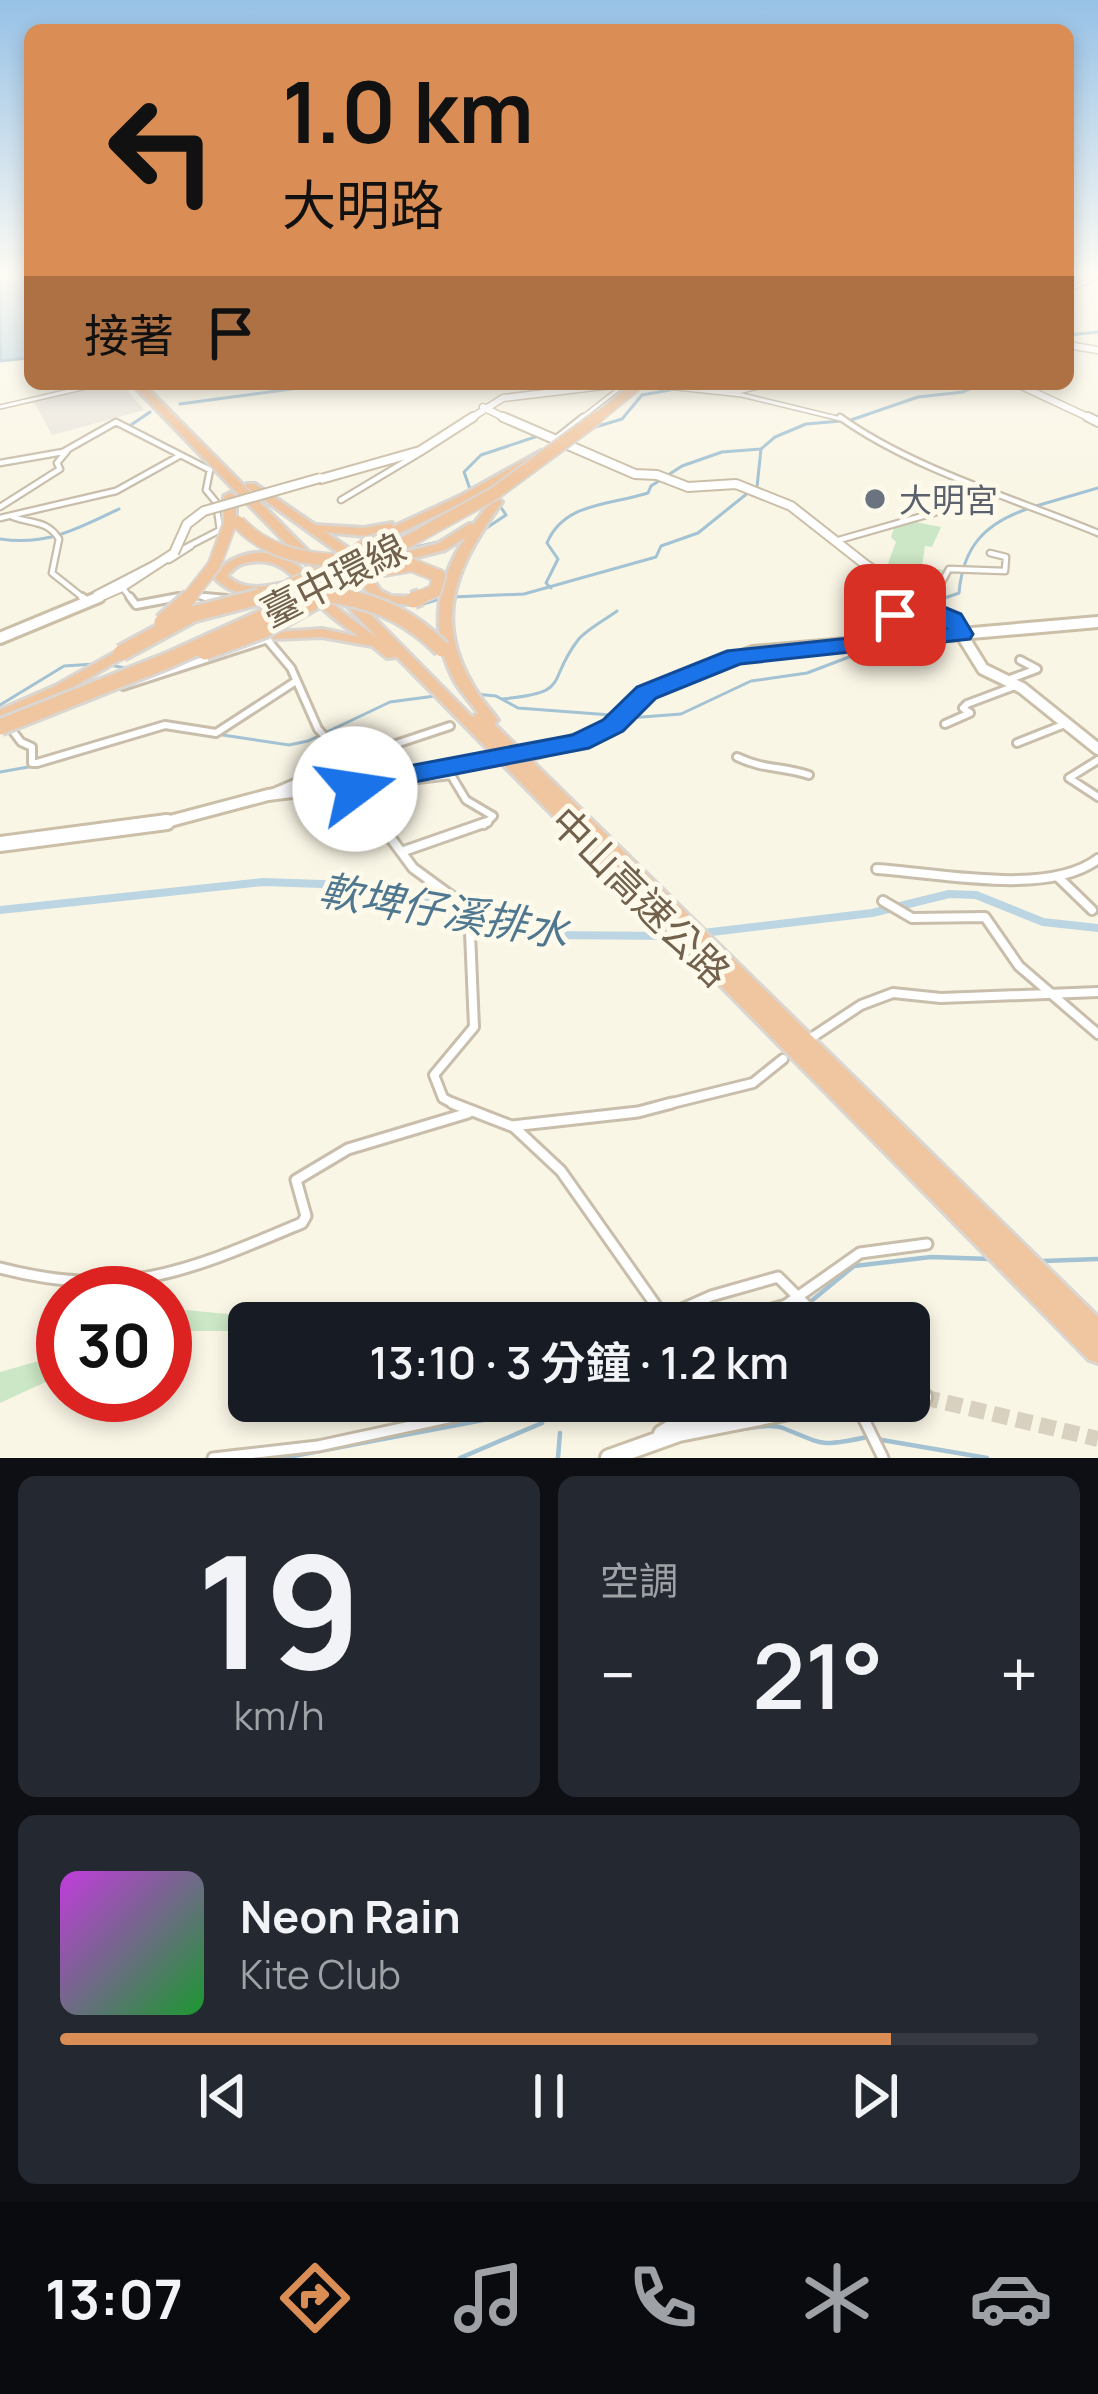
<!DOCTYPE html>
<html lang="zh-TW">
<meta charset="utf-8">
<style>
:root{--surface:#171b24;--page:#242831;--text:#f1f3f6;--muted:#9ea1a6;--line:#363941;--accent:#da8e55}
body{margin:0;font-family:Manrope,"Noto Sans TC",sans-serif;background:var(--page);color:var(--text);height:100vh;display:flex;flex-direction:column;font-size:45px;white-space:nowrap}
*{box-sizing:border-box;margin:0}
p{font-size:39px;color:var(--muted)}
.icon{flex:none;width:66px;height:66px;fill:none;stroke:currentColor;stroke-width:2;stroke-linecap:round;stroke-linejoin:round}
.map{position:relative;height:1458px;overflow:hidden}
.side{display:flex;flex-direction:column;gap:18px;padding:18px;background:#0d0f14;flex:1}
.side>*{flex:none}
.banner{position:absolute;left:24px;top:24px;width:1050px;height:366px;border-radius:18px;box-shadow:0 6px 18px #0003;background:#da8e55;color:#111;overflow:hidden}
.speed{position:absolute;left:36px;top:1266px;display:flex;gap:24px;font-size:60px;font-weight:700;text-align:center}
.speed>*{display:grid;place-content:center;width:156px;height:156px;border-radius:50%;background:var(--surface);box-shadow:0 6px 18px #0003;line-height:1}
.speed .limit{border:18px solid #d22;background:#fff;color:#111}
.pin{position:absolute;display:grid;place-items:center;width:102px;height:102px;color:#fff;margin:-51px;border-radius:24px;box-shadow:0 6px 18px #0006}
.me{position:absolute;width:132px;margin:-66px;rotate:76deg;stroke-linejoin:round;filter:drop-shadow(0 0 9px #0008)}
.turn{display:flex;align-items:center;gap:42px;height:252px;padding:0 60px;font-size:54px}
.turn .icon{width:156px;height:156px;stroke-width:2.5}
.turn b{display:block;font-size:84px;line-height:102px}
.then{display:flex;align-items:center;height:114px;padding:0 60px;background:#0003;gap:24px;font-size:45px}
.big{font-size:90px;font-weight:600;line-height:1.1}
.side .tile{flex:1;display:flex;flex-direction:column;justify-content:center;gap:18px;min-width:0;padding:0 42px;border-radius:18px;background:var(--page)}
.side .dial{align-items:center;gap:0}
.dial b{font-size:156px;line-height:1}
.song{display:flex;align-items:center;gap:36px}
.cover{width:144px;height:144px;border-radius:18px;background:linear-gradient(135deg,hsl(290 70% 55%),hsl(130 70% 35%))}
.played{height:12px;border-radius:6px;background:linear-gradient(90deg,var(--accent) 85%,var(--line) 85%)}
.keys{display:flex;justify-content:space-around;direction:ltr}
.heat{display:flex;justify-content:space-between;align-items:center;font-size:66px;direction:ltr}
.side .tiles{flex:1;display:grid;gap:18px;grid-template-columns:1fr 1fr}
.tile:last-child{grid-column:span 2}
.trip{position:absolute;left:228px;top:1302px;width:702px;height:120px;border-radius:18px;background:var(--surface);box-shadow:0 6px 18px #0003;font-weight:600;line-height:120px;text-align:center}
.menu{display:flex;height:192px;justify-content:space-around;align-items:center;background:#090b0e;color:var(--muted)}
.menu .icon{width:84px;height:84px}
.menu .selected{color:var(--accent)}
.menu b{font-size:54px;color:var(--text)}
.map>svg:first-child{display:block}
.industrial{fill:#ebe7df}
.green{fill:#cce7c5}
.water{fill:#bcd5e2;stroke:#a3c2d3;stroke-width:3}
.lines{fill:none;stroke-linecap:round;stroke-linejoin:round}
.stream-far1{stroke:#a3c2d3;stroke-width:3}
.stream{stroke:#a3c2d3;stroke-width:4.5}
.canal{stroke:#bcd5e2;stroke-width:8}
.secondary-tunnel{stroke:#d8d1c0;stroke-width:16;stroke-dasharray:16 8;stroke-linecap:butt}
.street-far4-casing{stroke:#c8beab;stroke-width:6}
.street-far3-casing{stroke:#c8beab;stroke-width:9}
.street-far2-casing{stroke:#c8beab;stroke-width:12}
.street-far1-casing{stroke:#c8beab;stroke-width:14}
.street-casing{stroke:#c8beab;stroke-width:15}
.secondary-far4-casing{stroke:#cbbfa8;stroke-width:9}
.secondary-far3-casing{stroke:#cbbfa8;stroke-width:12}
.secondary-far2-casing{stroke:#cbbfa8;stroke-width:16}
.secondary-far1-casing{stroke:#cbbfa8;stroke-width:20}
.secondary-casing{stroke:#cbbfa8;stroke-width:22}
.highway-casing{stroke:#dad6d1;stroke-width:6}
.street-far4{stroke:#fff;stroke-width:3}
.street-far3{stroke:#fff;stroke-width:4.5}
.street-far2{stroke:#fff;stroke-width:6}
.street-far1{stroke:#fff;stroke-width:8}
.street{stroke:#fff;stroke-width:9}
.secondary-far4{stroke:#fff;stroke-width:6}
.secondary-far3{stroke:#fff;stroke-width:8}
.secondary-far2{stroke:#fff;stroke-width:10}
.secondary-far1{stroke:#fff;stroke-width:14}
.secondary{stroke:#fff;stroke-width:16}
.highway{fill:#f0c6a1;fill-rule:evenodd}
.secondary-bridge-far1-casing{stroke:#cbbfa8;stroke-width:12;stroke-linecap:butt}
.secondary-bridge-casing{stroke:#cbbfa8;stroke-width:16;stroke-linecap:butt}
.highway-bridge-far2-casing{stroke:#dad6d1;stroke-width:12;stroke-linecap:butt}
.highway-bridge-far1-casing{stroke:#dad6d1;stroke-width:16;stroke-linecap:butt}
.highway-bridge-casing{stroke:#dad6d1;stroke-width:21;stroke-linecap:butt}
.secondary-bridge-far1{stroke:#fff;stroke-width:8}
.secondary-bridge{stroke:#fff;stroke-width:10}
.highway-bridge-far2{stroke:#f0c6a1;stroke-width:9}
.highway-bridge-far1{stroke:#f0c6a1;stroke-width:12}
.highway-bridge{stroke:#f0c6a1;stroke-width:15}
.route{fill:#1a73e8;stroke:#114b97;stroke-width:3}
.worship-dot{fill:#6b7280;stroke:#fdfaeb;stroke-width:4.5}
.labels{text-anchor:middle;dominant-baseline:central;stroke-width:10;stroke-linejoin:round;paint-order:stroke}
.far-worship-label{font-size:33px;fill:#5b616d;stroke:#fdfaeb;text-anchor:start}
.street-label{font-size:39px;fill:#71614d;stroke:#fdfaeb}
.water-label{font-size:42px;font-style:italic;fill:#4f7890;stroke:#fdfaeb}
</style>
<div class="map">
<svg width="1098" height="1458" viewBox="0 0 1098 1458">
<rect width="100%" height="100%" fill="#faf6e6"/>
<!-- industrial -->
<path class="industrial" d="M107,384H121L145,410L52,435L33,400Z"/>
<!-- green -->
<path class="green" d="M905,520L941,527L932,547L925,546L922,566L943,570L939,584L920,600L884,574L896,542L891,537L896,523Z
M165,1308L269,1318L266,1323H249V1331H165Z
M63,1354V1374L0,1403V1372Z"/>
<!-- water -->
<path class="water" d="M0,276H30V358L0,361Z"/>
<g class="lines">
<!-- stream-far1 -->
<path class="stream-far1" d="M1068,292L1098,279
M1068,335L1098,332
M180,404L329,384
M851,420L918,397L963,392L981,384
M128,427L150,412
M592,428L622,419L642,395L675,389
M757,487L761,449
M470,489L464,472L481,455L541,435
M1036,506L1098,488
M479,533L506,515L500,506
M0,539C47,546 77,529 119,509
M407,549L438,542
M551,588L546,583L558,559L547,543C564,502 611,505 648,493L651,486L682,466L722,452L761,449L775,437L806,424L841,421
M452,597L524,594L656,557L661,546L698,533L749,492
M936,601L959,593C963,547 984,524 1027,509
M423,604L443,598
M909,633L935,615
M110,665L130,669
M475,694L496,696L518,708L611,715
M502,699C573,692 545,683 578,640C587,629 605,620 617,611
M0,705L64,666L95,664
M629,718L681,714L751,681L807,673L878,646
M216,734L289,745L308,741L390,702L435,696
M49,762L103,747
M0,772L34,766"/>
<!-- stream -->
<path class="stream" d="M1043,1261L1098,1259
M810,1302L854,1266L931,1257L990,1259
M656,1401L660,1407L685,1410
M734,1430C748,1429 770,1423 783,1428C825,1445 820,1447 867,1437
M876,1439L987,1458
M283,1458L552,1407
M460,1458L542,1423
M558,1458L560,1433"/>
<!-- canal -->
<path class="canal" d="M0,910L263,882L351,885L410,894L485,926L538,935L678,936
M703,933L872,913L949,894L976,895L1043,922L1098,928"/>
<!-- secondary-tunnel -->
<path class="secondary-tunnel" d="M923,1397L1098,1439"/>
<!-- street-far4 casing -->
<g class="street-far4-casing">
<path id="street-far4" d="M1068,291L1097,276
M676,388L742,395L845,420
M0,407L99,384
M579,420L625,384"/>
</g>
<!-- street-far3 casing -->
<g class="street-far3-casing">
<path id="street-far3" d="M840,417C912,469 1016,499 1098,533
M554,440L583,417
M0,463L63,452L116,422L210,470L206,490L216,502L220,530L96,594
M341,500L418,454
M0,507L60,469L57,463L67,451
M13,517C32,524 47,520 59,539L52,573L86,600
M0,518L116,491L179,456
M839,540L996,495
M169,560L191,546
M122,587L132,600
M164,600L188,595L227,599
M932,600L949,569L1005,571L1006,557L990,553"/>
</g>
<!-- street-far2 casing -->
<g class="street-far2-casing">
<path id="street-far2" d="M82,597L86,600
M130,597L136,605L179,597
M205,597L227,599
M887,614L918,610L935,597
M264,636L291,668L318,729L347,761L355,789L381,825
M1010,679L1037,669L1020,660
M123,686L268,639
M945,724L970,713L963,708L967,704L1015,686
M9,726L21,742L32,747V763H37L165,725L216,733L296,681
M1017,743L1065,724
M737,757C765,770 781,766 809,775
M1098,760L1069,778L1098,797
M359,786L451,775L466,800L493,816L484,825
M269,794L351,759L450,726"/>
</g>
<!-- street-far1 casing -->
<g class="street-far1-casing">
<path id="street-far1" d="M379,822L413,868L469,909L474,1027L434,1075L443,1098L458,1106
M401,852L487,822
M877,869C938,873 1048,897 1098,859
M1058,877L1092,910
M883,901L912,918L985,917L1019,966L1098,1034
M808,1040L861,1005L893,993L941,998L1098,992
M660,1106L753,1083L783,1059"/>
</g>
<!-- street casing -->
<g class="street-casing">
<path id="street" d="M452,1103L514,1127L561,1171L664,1317L711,1296L778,1277L810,1309L817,1323
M512,1126L638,1112L672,1103
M0,1268C125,1300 188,1271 302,1223L306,1216L296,1180L348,1149L468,1113
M648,1323L664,1317
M723,1323L786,1305L860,1253L927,1244
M855,1401L883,1458
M213,1458L318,1446L527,1401"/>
</g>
<!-- secondary-far4 casing -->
<g class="secondary-far4-casing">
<path id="secondary-far4" d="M1068,345L1098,350
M636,384L740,390L764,384
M1017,384L1094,420
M483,407L509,420
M468,420L503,398L620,384"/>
</g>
<!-- secondary-far3 casing -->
<g class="secondary-far3-casing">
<path id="secondary-far3" d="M503,417L635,474L657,475L688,487L736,484L791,506L866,565L921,600
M1088,417L1098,422
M321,479L420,451L473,417
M92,600L122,587L174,553"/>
</g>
<!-- secondary-far2 casing -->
<g class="secondary-far2-casing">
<path id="secondary-far2" d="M916,597L952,619L983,669L1022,688L1098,749
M0,638L99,597
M538,752L601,732L646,692L753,652L1098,622
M155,825L268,795L364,783"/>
</g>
<!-- secondary-far1 casing -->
<g class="secondary-far1-casing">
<path id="secondary-far1" d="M0,844L167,822"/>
</g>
<!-- secondary casing -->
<g class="secondary-casing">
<path id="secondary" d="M909,1392L923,1397
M740,1401L756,1416
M662,1434L716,1401
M609,1458L679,1433L839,1401"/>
</g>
<!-- highway casing -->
<g class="highway-casing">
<path id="highway" d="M132,384H143L472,717L478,713C471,703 461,692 455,682C429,633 435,583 466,537L445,550L394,563L388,559L390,556L437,544L469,524H474L492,500H500L502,502C461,560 431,613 471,682C478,696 489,708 498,720L494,724L1098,1317V1363L1089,1360L397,657L387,658L372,646L322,637L273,639L271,636L273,633L278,632L322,629L360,637C346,628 333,618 321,607C300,586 285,556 251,562C239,563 234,568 227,576C245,592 266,587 288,582L294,586L293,589C264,595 235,601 214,577C229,553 266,545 291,561C307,571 318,590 332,603C346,616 363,627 378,638Z
M541,451L545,452V456L468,500L373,546L369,547L363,543L387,530L364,536L325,532L351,550L381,591L391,596L418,597L420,600L413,604H389L371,597L343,556L245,486L247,484H255L315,525L364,528L392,523L393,527L460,496Z
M230,493L236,496V523L230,527L224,523V496Z
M121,649L126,650L128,653L126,656L65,692L0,719V710L55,686Z"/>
</g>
<!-- street-far4 -->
<use href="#street-far4" class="street-far4"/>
<!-- street-far3 -->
<use href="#street-far3" class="street-far3"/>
<!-- street-far2 -->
<use href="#street-far2" class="street-far2"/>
<!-- street-far1 -->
<use href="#street-far1" class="street-far1"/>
<!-- street -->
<use href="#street" class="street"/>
<!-- secondary-far4 -->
<use href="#secondary-far4" class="secondary-far4"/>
<!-- secondary-far3 -->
<use href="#secondary-far3" class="secondary-far3"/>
<!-- secondary-far2 -->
<use href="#secondary-far2" class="secondary-far2"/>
<!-- secondary-far1 -->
<use href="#secondary-far1" class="secondary-far1"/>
<!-- secondary -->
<use href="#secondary" class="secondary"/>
<!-- highway -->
<use href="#highway" class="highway"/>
<!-- secondary-bridge-far1 casing -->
<g class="secondary-bridge-far1-casing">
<path id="secondary-bridge-far1" d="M174,553L187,524L204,511L320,478"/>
</g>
<!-- secondary-bridge casing -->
<g class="secondary-bridge-casing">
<path id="secondary-bridge" d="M364,783L538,752"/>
</g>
<!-- highway-bridge-far2 casing -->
<g class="highway-bridge-far2-casing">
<path id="highway-bridge-far2" d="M595,420L639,384"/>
</g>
<!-- highway-bridge-far1 casing -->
<g class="highway-bridge-far1-casing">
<path id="highway-bridge-far1" d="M238,522C272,559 319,561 367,561
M365,573L412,565L439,576L435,591L414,600
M288,586L333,568L369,543
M187,600L214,566L230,523
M243,600L298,593L359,600
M302,600L495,493L598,417
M317,600L323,596"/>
</g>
<!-- highway-bridge casing -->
<g class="highway-bridge-casing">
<path id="highway-bridge" d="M343,597C383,604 413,620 442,649
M413,600L421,597
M162,622L190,597
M205,652L264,630L322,597
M121,653L193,614L259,597
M0,727L169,660L308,597"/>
</g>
<!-- secondary-bridge-far1 -->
<use href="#secondary-bridge-far1" class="secondary-bridge-far1"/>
<!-- secondary-bridge -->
<use href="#secondary-bridge" class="secondary-bridge"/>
<!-- highway-bridge-far2 -->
<use href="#highway-bridge-far2" class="highway-bridge-far2"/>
<!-- highway-bridge-far1 -->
<use href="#highway-bridge-far1" class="highway-bridge-far1"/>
<!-- highway-bridge -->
<use href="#highway-bridge" class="highway-bridge"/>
</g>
<!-- sky -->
<linearGradient id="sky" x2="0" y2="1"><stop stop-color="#96c1e6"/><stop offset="0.57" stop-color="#fdfbf4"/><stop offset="1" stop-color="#fdfbf4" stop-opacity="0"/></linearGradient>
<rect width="1098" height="480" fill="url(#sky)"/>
<!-- route -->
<path class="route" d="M927,600L961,614L973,634L970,639L740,664L656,698L623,731L589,748L368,791L355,798L341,789L345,778L356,776L572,735L603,720L637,687L727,651L945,628L927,616L895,623L883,615L886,610Z"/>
<!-- markers -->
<circle class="worship-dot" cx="875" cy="499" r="12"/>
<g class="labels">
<!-- far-worship labels -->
<g class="far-worship-label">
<text x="899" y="499">大明宮</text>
</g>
<!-- street labels -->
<g class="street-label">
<text transform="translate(333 579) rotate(-27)">臺中環線</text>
<text transform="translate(641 896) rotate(45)">中山高速公路</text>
</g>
<!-- water labels -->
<g class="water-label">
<text transform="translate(444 910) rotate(10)">軟埤仔溪排水</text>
</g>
</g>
</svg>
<div class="speed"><div class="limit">30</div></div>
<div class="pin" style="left:895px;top:615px;background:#d93025"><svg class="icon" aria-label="arrive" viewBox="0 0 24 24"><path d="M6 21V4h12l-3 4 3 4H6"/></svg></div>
<svg class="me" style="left:355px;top:789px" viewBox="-20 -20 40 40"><circle r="19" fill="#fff"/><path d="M0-13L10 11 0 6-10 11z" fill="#1a73e8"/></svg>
<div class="trip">13:10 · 3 分鐘 · 1.2 km</div>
<div class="banner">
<div class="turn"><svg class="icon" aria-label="left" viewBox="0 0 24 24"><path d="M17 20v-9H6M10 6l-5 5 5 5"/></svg><div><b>1.0 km</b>大明路</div></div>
<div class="then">接著<svg class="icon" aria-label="arrive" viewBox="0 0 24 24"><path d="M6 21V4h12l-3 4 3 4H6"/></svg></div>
</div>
</div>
<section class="side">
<div class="tiles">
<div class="tile dial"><b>19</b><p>km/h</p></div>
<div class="tile"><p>空調</p>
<div class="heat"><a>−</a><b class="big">21°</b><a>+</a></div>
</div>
<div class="tile">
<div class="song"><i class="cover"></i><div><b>Neon Rain</b><p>Kite Club</p></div></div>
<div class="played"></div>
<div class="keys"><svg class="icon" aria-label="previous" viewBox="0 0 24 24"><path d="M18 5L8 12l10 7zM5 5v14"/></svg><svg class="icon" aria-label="pause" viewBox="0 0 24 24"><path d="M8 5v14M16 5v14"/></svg><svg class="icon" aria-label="next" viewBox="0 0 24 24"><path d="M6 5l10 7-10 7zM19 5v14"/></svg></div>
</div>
</div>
</section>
<nav class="menu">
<b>13:07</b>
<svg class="icon selected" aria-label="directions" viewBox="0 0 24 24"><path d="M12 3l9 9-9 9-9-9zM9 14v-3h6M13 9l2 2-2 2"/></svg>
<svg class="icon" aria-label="music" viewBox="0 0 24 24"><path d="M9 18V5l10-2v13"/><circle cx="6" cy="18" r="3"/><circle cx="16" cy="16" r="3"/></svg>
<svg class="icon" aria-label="phone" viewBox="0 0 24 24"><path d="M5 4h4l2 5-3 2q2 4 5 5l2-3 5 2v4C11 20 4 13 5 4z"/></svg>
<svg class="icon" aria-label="climate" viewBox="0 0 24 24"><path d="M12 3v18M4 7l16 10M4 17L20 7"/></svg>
<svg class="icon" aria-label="car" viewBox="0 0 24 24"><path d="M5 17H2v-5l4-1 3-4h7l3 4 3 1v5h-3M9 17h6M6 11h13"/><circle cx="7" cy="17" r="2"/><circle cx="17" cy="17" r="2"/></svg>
</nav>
